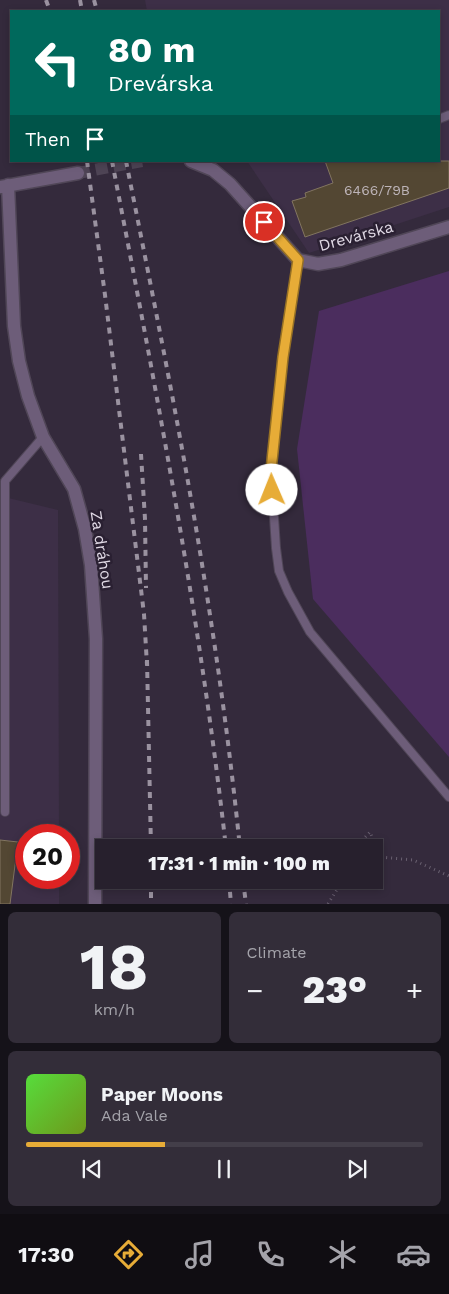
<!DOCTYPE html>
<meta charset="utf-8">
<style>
:root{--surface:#27202d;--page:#332d39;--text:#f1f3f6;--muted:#a4a3aa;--line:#433e49;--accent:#e7ac37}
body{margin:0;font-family:"Work Sans",sans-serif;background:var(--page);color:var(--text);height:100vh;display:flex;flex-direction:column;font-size:19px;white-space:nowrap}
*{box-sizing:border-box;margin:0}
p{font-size:16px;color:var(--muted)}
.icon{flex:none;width:28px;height:28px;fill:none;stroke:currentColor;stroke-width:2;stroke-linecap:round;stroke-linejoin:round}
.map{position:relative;height:904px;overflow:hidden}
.details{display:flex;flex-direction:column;gap:8px;padding:8px;background:#151219;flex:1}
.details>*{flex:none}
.guide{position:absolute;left:10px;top:10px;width:430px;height:152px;border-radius:0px;box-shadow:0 2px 8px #0003,0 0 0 1px var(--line);background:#00695c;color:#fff;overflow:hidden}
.speed{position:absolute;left:15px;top:824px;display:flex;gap:10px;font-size:25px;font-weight:700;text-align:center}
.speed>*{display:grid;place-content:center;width:65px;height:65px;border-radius:50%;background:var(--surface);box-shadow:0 2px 8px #0003,0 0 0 1px var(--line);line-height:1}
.speed .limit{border:8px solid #d22;background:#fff;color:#111}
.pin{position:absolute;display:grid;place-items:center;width:42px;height:42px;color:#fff;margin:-21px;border:2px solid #fff;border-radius:50%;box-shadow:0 1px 5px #0007}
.me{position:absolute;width:55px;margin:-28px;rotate:359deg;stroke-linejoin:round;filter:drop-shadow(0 0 4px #0008)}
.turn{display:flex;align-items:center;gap:18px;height:105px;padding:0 15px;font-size:22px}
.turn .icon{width:65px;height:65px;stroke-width:2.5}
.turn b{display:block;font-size:35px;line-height:42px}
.then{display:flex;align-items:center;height:48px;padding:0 15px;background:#0003;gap:10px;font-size:19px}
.big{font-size:38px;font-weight:800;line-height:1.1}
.details .card{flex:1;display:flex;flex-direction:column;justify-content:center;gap:8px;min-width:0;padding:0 18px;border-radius:8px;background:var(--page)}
.details .dial{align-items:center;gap:0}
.dial b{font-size:65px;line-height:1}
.song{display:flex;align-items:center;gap:15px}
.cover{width:60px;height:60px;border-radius:8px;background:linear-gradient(135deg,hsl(110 70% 55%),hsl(80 70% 35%))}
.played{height:5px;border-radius:2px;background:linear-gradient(90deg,var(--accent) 35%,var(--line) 35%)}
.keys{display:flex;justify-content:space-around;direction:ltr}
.heat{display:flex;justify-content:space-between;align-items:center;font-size:28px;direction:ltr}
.details .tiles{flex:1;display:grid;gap:8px;grid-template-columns:1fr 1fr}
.card:last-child{grid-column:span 2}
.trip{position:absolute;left:95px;top:839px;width:288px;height:50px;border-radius:0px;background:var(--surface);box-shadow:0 2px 8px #0003,0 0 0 1px var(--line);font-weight:800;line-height:50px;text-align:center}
.tab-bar{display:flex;height:80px;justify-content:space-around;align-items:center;background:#100d12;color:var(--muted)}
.tab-bar .icon{width:35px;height:35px}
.tab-bar .active{color:var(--accent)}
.tab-bar b{font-size:22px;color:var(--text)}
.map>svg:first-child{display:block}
.built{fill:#3d2f47}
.garden{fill:#4b2d5e}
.building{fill:#534733;stroke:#827560}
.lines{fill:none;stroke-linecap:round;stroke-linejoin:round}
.minor-tunnel{stroke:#4e4455;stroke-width:12;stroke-dasharray:12 6;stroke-linecap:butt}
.service-casing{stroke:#504657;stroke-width:10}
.minor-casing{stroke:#504657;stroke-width:15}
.path{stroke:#696070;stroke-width:3;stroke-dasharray:1 4;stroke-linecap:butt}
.service{stroke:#6d5d79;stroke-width:8}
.minor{stroke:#6d5d79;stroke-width:12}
.rail{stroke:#9a92a0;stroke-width:4;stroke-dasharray:6 6;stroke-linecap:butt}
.route-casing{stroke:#967024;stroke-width:12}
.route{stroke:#e7ac37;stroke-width:9}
.labels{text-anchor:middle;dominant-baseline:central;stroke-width:5;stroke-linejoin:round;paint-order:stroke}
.number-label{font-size:14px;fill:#bdb4b8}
.street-label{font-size:16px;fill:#e0d9e5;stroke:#2a2032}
</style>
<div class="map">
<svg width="449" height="904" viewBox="0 0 449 904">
<rect width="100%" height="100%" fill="#342a3c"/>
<!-- built -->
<path class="built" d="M145,0H449V207L309,253L247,161H439V11H147Z
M0,496L58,510L59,835H26V878H59V904H0Z"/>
<!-- garden -->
<path class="garden" d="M449,271V757L313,599L297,449L319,311Z"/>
<!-- building -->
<path class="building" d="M325,161H449V188L305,237L292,201L306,197L305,193L333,183Z
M0,840L18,842L10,904H0Z"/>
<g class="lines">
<!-- minor-tunnel -->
<path class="minor-tunnel" d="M78,173L142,161"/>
<!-- service casing -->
<g class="service-casing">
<path id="service" d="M439,119L449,115
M298,260L283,357L271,470L276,548L279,571L288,592L310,632L449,797
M5,812V481L43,437"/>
</g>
<!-- minor casing -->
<g class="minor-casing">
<path id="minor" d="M191,161L213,170L230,184L298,260L318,264L341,260L449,227
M8,185L14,326L19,361L28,396L43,437L74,489L85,529L91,565L96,639L95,904
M0,187L78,173"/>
</g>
<!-- path -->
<path class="path" d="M355,848L370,832L380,857L413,860L449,876
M328,904L343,880"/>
<!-- service -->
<use href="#service" class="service"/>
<!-- minor -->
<use href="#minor" class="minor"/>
<!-- rail -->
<path class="rail" d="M46,0L50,11
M80,0L82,11
M94,0L97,11
M87,161L105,295L144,614L147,665
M112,161C156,389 200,617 226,848
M126,161C156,312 187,463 210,615C222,692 232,770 240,848
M141,454L145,519L146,588
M147,660L151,848
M151,880V904
M229,880L231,904
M243,880L246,904"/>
</g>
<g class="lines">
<!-- route casing -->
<g class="route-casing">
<path id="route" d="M264,222L298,260L283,357L271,470L272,490"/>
</g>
<!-- route -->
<use href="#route" class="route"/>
</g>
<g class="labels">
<!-- number labels -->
<g class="number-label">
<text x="377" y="190">6466/79B</text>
</g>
<!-- street labels -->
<g class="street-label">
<text transform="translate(356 236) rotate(-15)">Drevárska</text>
<text transform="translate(102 550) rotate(81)">Za dráhou</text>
</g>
</g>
</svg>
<div class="speed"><div class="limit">20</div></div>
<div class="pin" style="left:264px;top:222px;background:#d93025"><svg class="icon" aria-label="arrive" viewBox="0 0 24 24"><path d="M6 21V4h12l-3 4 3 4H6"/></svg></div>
<svg class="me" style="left:272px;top:490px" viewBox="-20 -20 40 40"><circle r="19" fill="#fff"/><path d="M0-13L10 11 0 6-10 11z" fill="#e7ac37"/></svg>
<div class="trip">17:31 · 1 min · 100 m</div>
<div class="guide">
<div class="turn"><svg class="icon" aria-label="left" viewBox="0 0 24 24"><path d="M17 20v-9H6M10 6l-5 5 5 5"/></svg><div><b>80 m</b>Drevárska</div></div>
<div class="then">Then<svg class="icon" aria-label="arrive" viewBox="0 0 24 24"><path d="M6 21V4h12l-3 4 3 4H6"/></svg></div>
</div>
</div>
<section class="details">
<div class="tiles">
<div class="card dial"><b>18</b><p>km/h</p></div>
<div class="card"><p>Climate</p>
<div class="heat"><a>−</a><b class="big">23°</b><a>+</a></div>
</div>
<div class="card">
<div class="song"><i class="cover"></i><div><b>Paper Moons</b><p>Ada Vale</p></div></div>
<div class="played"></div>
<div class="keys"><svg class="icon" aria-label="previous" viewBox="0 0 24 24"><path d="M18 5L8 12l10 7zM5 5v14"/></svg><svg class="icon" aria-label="pause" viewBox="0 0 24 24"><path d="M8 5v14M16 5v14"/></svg><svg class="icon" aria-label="next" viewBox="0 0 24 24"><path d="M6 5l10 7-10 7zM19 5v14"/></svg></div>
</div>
</div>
</section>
<nav class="tab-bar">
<b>17:30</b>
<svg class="icon active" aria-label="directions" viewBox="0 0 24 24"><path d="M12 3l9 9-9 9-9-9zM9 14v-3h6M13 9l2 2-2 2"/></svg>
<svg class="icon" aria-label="music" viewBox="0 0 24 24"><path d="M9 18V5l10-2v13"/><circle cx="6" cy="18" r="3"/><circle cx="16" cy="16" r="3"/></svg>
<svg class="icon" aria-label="phone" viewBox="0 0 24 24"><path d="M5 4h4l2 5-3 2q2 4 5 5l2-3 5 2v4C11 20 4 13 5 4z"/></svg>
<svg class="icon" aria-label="climate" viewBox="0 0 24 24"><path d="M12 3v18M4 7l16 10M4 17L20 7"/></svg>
<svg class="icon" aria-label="car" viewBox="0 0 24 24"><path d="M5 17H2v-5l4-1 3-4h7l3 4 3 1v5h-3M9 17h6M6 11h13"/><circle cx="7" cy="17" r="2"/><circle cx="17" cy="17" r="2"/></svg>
</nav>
